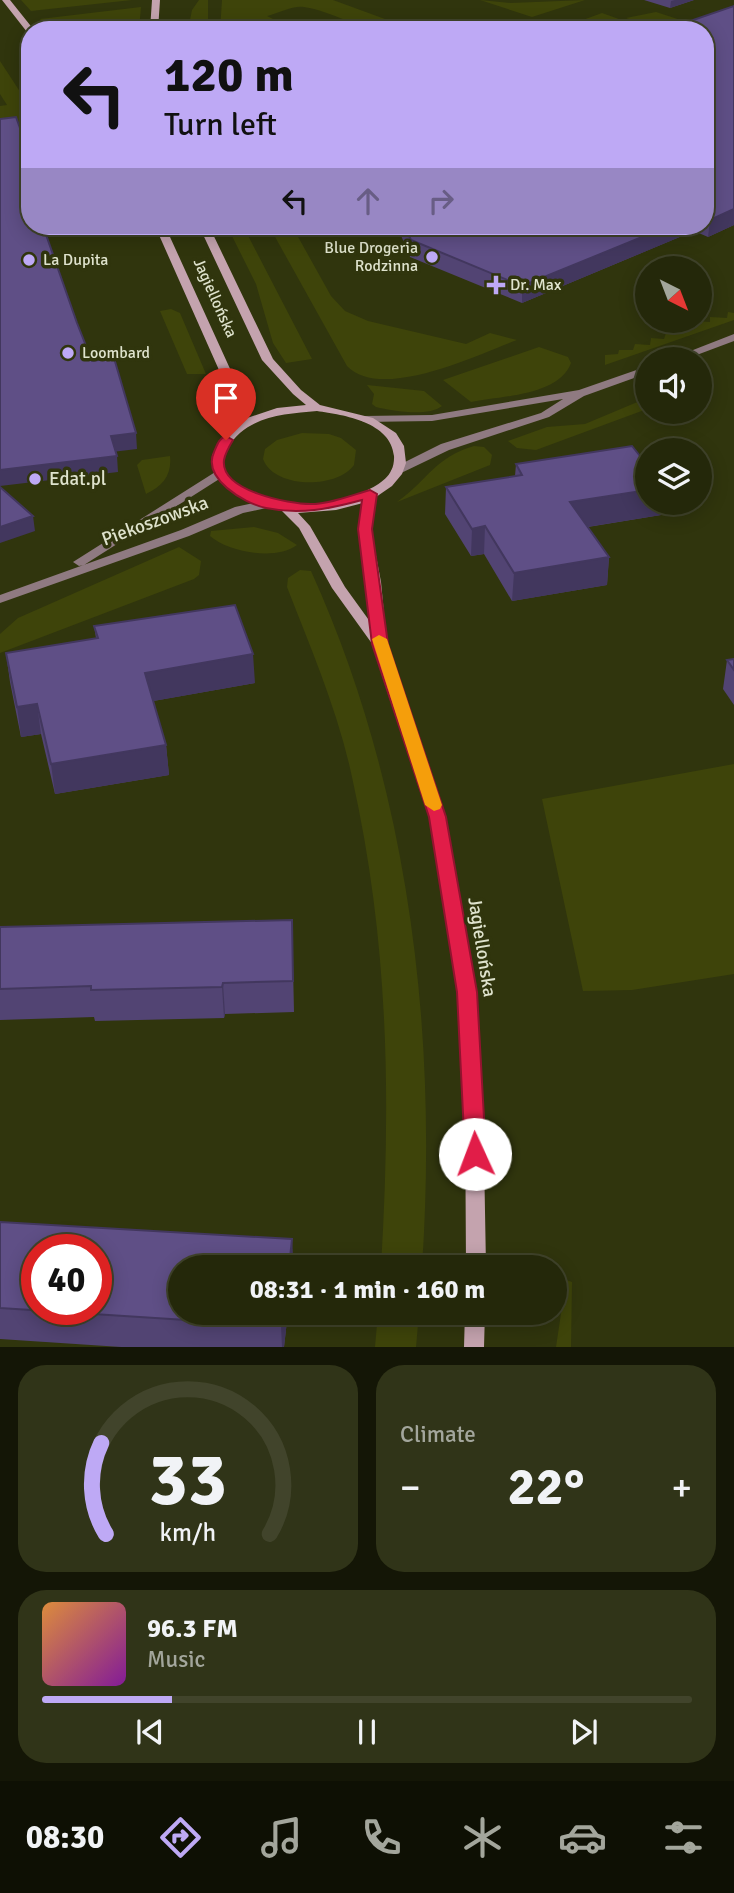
<!DOCTYPE html>
<meta charset="utf-8">
<style>
:root{--surface:#24280a;--page:#303418;--text:#f1f3f6;--muted:#a3a69c;--line:#41442b;--accent:#bea9f5}
body{margin:0;font-family:Signika,sans-serif;background:var(--page);color:var(--text);height:100vh;display:flex;flex-direction:column;font-size:26px;white-space:nowrap}
*{box-sizing:border-box;margin:0}
p{font-size:23px;color:var(--muted)}
.icon{flex:none;width:38px;height:38px;fill:none;stroke:currentColor;stroke-width:2;stroke-linecap:round;stroke-linejoin:round}
.map{position:relative;height:1347px;overflow:hidden}
.side{display:flex;flex-direction:column;gap:18px;padding:18px;background:#141606;flex:1}
.side>*{flex:none}
.hud{position:absolute;left:21px;top:21px;width:693px;height:214px;border-radius:28px;box-shadow:0 4px 18px #0003,0 0 0 2px var(--line);background:#bea9f5;color:#111;overflow:hidden}
.needle{width:46px;rotate:138deg}
.tools{position:absolute;left:635px;top:256px;display:grid;gap:14px}
.tools a{display:grid;place-items:center;width:77px;height:77px;border-radius:50%;background:var(--surface);box-shadow:0 4px 18px #0003,0 0 0 2px var(--line);font-size:35px}
.speed{position:absolute;left:21px;top:1234px;display:flex;gap:14px;font-size:35px;font-weight:700;text-align:center}
.speed>*{display:grid;place-content:center;width:91px;height:91px;border-radius:50%;background:var(--surface);box-shadow:0 4px 18px #0003,0 0 0 2px var(--line);line-height:1}
.speed .limit{border:10px solid #d22;background:#fff;color:#111}
.pin{position:absolute;display:grid;place-items:center;width:60px;height:60px;color:#fff;margin:-72px -30px;border-radius:50% 50% 50% 0;rotate:-45deg;box-shadow:0 0 7px #0007}
.pin .icon{rotate:45deg}
.me{position:absolute;width:77px;margin:-38px;rotate:358deg;stroke-linejoin:round;filter:drop-shadow(0 0 5px #0008)}
.turn{display:flex;align-items:center;gap:24px;height:147px;padding:0 28px;font-size:32px}
.turn .icon{width:91px;height:91px;stroke-width:2.5}
.turn b{display:block;font-size:49px;line-height:60px}
.lanes{display:flex;align-items:center;height:66px;padding:0 28px;background:#0003;justify-content:center;gap:35px;direction:ltr}
.lanes .off{opacity:.35}
.big{font-size:52px;font-weight:700;line-height:1.1}
.side .card{flex:1;display:flex;flex-direction:column;justify-content:center;gap:10px;min-width:0;padding:0 24px;border-radius:28px;background:var(--page)}
.side .dial{align-items:center;gap:0}
.dial svg{height:182px;overflow:visible;fill:none;stroke:var(--line);stroke-width:7;stroke-linecap:round;text-anchor:middle}
.dial text{fill:var(--text);stroke:none}
.song{display:flex;align-items:center;gap:21px}
.cover{width:84px;height:84px;border-radius:10px;background:linear-gradient(135deg,hsl(30 70% 55%),hsl(290 70% 35%))}
.played{height:7px;border-radius:4px;background:linear-gradient(90deg,var(--accent) 20%,var(--line) 20%)}
.keys{display:flex;justify-content:space-around;direction:ltr}
.heat{display:flex;justify-content:space-between;align-items:center;font-size:38px;direction:ltr}
.side .tiles{flex:1;display:grid;gap:18px;grid-template-columns:1fr 1fr}
.card:last-child{grid-column:span 2}
.trip{position:absolute;left:168px;top:1255px;width:399px;height:70px;border-radius:35px;background:var(--surface);box-shadow:0 4px 18px #0003,0 0 0 2px var(--line);font-weight:700;line-height:70px;text-align:center}
.tabs{display:flex;height:112px;justify-content:space-around;align-items:center;background:#0e1004;color:var(--muted)}
.tabs .icon{width:49px;height:49px}
.tabs .active{color:var(--accent)}
.tabs b{font-size:32px;color:var(--text)}
.map>svg:first-child{display:block}
.green{fill:#3e440a}
.lines{fill:none;stroke-linecap:round;stroke-linejoin:round}
.street{fill:#8f7a81;fill-rule:evenodd}
.secondary{fill:#c4a3ae;fill-rule:evenodd}
.wall{fill:#524473}
.shaded-wall{fill:#42375e}
.building{fill:#5f4f86;stroke:#42375e;stroke-width:2;fill-rule:evenodd}
.route{fill:#e11d48;stroke:#92132f;stroke-width:2}
.slow{fill:#f59e0b}
.poi-dot{fill:#bea9f5;stroke:#30350d;stroke-width:2.5}
.labels{text-anchor:middle;dominant-baseline:central;stroke-width:7;stroke-linejoin:round;paint-order:stroke}
.far-poi-label{font-size:16px;fill:#dfe3cd;stroke:#30350d;text-anchor:start}
.far-street-label{font-size:16px;fill:#dfe3cd;stroke:#30350d}
.poi-label{font-size:19px;fill:#dfe3cd;stroke:#30350d;text-anchor:start}
.street-label{font-size:19px;fill:#dfe3cd;stroke:#30350d}
</style>
<div class="map">
<svg width="734" height="1347" viewBox="0 0 734 1347">
<rect width="100%" height="100%" fill="#30350d"/>
<!-- green -->
<path class="green" d="M21,0H132L31,11Z
M199,0H208V30H188L192,10Z
M222,0H333L404,26C365,37 341,13 304,7C294,5 278,13 267,16L275,20L266,23L274,26L263,30H220Z
M480,0L511,3L585,0L532,17Z
M141,7L139,30H51L40,19Z
M656,12L730,36L705,30H596L580,21L602,13L630,23L635,21L626,18Z
M0,61L30,107V145L0,142V106L7,105L0,94Z
M227,226H243L312,359L286,363L273,343L256,284Z
M269,226H292L331,296L345,311L368,321L466,344L490,333L517,340C479,354 381,402 347,366Z
M171,309L180,313L206,374H187L160,311Z
M728,312L734,313V320L605,365V355L618,354L619,350H633L635,344L650,345L651,338L664,339L666,333L681,334L682,326L695,327V321L710,322V317L727,318Z
M539,347L568,357L571,363C559,396 500,396 471,402L443,380Z
M367,385L424,391L442,406C428,417 393,411 376,407L372,404L374,394Z
M647,398V409L536,450L517,448L508,441L547,427L585,424Z
M302,433L329,434L341,438L356,450L354,465C337,489 274,489 263,459L265,449L277,440Z
M474,446L484,447L492,455L490,465L397,502C427,481 435,457 474,446Z
M170,456C172,475 163,486 146,494L137,465L142,460Z
M254,527L278,533L297,545C276,561 228,552 210,536L211,531Z
M179,547L201,561L199,575L194,579L0,653V634L18,618Z
M300,570L311,571C409,787 438,1031 422,1267H381C391,1098 389,943 352,777C338,711 311,649 287,587L288,578Z
M734,764V974L632,990L583,991L542,799Z
M566,1280L572,1282L571,1347H556Z
M378,1313H419L416,1347H375Z"/>
<g class="lines">
<!-- street -->
<path class="street" d="M734,334V341L686,359H670Z
M648,366V373L584,396L549,417L449,450L397,475L393,474L391,471L393,468L441,444L541,413L563,399L432,421L364,422L358,419L364,416L432,415L579,390Z
M220,469L226,473L224,476L84,565L79,566L73,562Z
M267,500L271,501L273,504L271,507L243,513L189,536L0,603V595L181,530L235,507Z"/>
<!-- secondary -->
<path class="secondary" d="M2,0H10L34,30L27,32Z
M152,0H160L158,30H150Z
M155,226H165L247,406L244,419L277,408L306,405L293,394L262,360L199,226H209L273,359L301,390L320,405L373,418L396,433L404,446L406,463L402,474L392,486L376,497L371,529L381,582L387,644L445,817L476,992L483,1100L486,1267H466L465,1100L458,992L429,817L373,645L332,588L299,528L282,511L258,505L225,486L214,471L212,455L232,427L235,406ZM317,411C344,415 391,422 394,456C395,476 380,484 366,491C330,510 284,512 248,490C241,486 232,481 227,474C222,466 223,457 227,449C246,416 283,414 317,411ZM363,503L359,529L371,623L345,587L310,526L298,513L336,510Z
M465,1312H485L484,1347H464Z"/>
</g>
<!-- wall -->
<path class="wall" d="M644,0H694L670,8Z
M734,6V225L708,237L694,231L522,303L410,257L397,226H705V30Z
M516,464L661,515L588,527L609,557L607,585L512,601L484,554L471,556L445,514L446,487L515,476Z
M94,626L255,683L153,701L166,745L169,775L55,794L41,734L21,737L10,682L6,653L96,638Z
M734,659V705L723,689L727,660Z
M292,920L294,1012L225,1014L224,1018L95,1021L94,1017L0,1020V927Z
M0,1222L292,1239L293,1267H180L288,1312L284,1347H121L0,1339Z"/>
<!-- shaded-wall -->
<path class="shaded-wall" d="M675,0H694L670,8L671,1Z
M734,209V225L708,237L710,220Z
M669,226H695L694,231L522,303V286Z
M136,433L137,449L112,452L111,436Z
M117,456L118,472L0,486V470Z
M648,490V502H663L661,515L568,530L570,502Z
M33,516L35,531L0,543V527Z
M485,526L484,554L471,556L472,529Z
M609,557L607,585L512,601L514,573Z
M253,654L255,683L148,702L145,673Z
M37,704L41,734L21,737L17,707Z
M166,745L169,775L55,794L51,764Z
M223,983L225,1014L224,1018L222,987Z
M292,1239L293,1267H289Z
M283,1312H288L284,1347H282L281,1326Z"/>
<!-- building -->
<path class="building" d="M734,6V209L710,220L705,218V30H664Z
M16,117L30,156V226H43L77,323L92,361L114,358L136,433L111,436L117,456L0,470V119Z
M404,226H669L522,286L411,240Z
M632,446L648,466V490L570,502L609,557L514,573L485,526L472,529L446,487L522,475L516,464Z
M0,487L33,516L0,527Z
M235,605L253,654L145,673L166,745L51,764L37,704L17,707L6,653L98,638L94,626Z
M734,659V670L727,660Z
M292,920L293,981L223,983L222,987L91,990V986L0,989V927Z
M0,1222L292,1239L289,1267H180V1312H283L281,1326L0,1308ZM37,1250H96V1309H37Z"/>
<!-- route -->
<path class="route" d="M226,436L233,440C230,445 225,454 224,460C220,491 289,504 311,504C330,504 352,495 370,490L377,494L372,529L388,644L446,817L477,992L486,1154L483,1160L475,1163L468,1160L465,1154L457,992L429,817L372,644L358,529L362,500C329,509 300,515 266,508C243,503 202,478 214,452C217,445 219,438 226,436Z"/>
<!-- slow -->
<path class="slow" d="M379,635L387,639L442,805L440,809L434,811L425,805L372,639Z"/>
<!-- markers -->
<g class="poi-dot">
<circle cx="432" cy="257" r="7"/>
<circle cx="29" cy="260" r="7"/>
<path d="M492.5 274.5h7v7h7v7h-7v7h-7v-7h-7v-7h7z"/>
<circle cx="68" cy="353" r="7"/>
<circle cx="35" cy="479" r="7"/>
</g>
<g class="labels">
<!-- far-poi labels -->
<g class="far-poi-label">
<text x="418" y="248" text-anchor="end">Blue Drogeria<tspan x="418" dy="18">Rodzinna</tspan></text>
<text x="43" y="260">La Dupita</text>
<text x="510" y="285">Dr. Max</text>
<text x="82" y="353">Loombard</text>
</g>
<!-- far-street labels -->
<g class="far-street-label">
<text transform="translate(215 298) rotate(66)">Jagiellońska</text>
</g>
<!-- poi labels -->
<g class="poi-label">
<text x="49" y="479">Edat.pl</text>
</g>
<!-- street labels -->
<g class="street-label">
<text transform="translate(155 521) rotate(-20)">Piekoszowska</text>
<text transform="translate(482 947) rotate(81)">Jagiellońska</text>
</g>
</g>
</svg>
<div class="tools">
<a><svg class="needle" viewBox="-14 -14 28 28"><path d="M0-13l5 13h-10z" fill="#e53935"/><path d="M0 13l5-13h-10z" fill="#a3a69c"/></svg></a>
<a><svg class="icon" aria-label="sound" viewBox="0 0 24 24"><path d="M4 9h4l5-4v14l-5-4H4zM17 9q2 3 0 6"/></svg></a>
<a><svg class="icon" aria-label="layers" viewBox="0 0 24 24"><path d="M12 4l9 5-9 5-9-5zM3 14l9 5 9-5"/></svg></a>
</div>
<div class="speed"><div class="limit">40</div></div>
<div class="pin" style="left:226px;top:440px;background:#d93025"><svg class="icon" aria-label="arrive" viewBox="0 0 24 24"><path d="M6 21V4h12l-3 4 3 4H6"/></svg></div>
<svg class="me" style="left:475px;top:1154px" viewBox="-20 -20 40 40"><circle r="19" fill="#fff"/><path d="M0-13L10 11 0 6-10 11z" fill="#e11d48"/></svg>
<div class="trip">08:31 · 1 min · 160 m</div>
<div class="hud">
<div class="turn"><svg class="icon" aria-label="left" viewBox="0 0 24 24"><path d="M17 20v-9H6M10 6l-5 5 5 5"/></svg><div><b>120 m</b>Turn left</div></div>
<div class="lanes"><svg class="icon" aria-label="left" viewBox="0 0 24 24"><path d="M17 20v-9H6M10 6l-5 5 5 5"/></svg><svg class="icon off" aria-label="ahead" viewBox="0 0 24 24"><path d="M12 20V5M6 11l6-6 6 6"/></svg><svg class="icon off" aria-label="right" viewBox="0 0 24 24"><path d="M7 20v-9h11M14 6l5 5-5 5"/></svg></div>
</div>
</div>
<section class="side">
<div class="tiles">
<div class="card dial"><svg viewBox="0 0 100 80">
<path d="M14 69A42 42 0 1 1 86 69"/>
<path d="M14 69A42 42 0 0 1 12 29" stroke="#bea9f5"/>
<text x="50" y="56" font-size="32" font-weight="700">33</text>
<text x="50" y="72" font-size="11">km/h</text>
</svg></div>
<div class="card"><p>Climate</p>
<div class="heat"><a>−</a><b class="big">22°</b><a>+</a></div>
</div>
<div class="card">
<div class="song"><i class="cover"></i><div><b>96.3 FM</b><p>Music</p></div></div>
<div class="played"></div>
<div class="keys"><svg class="icon" aria-label="previous" viewBox="0 0 24 24"><path d="M18 5L8 12l10 7zM5 5v14"/></svg><svg class="icon" aria-label="pause" viewBox="0 0 24 24"><path d="M8 5v14M16 5v14"/></svg><svg class="icon" aria-label="next" viewBox="0 0 24 24"><path d="M6 5l10 7-10 7zM19 5v14"/></svg></div>
</div>
</div>
</section>
<nav class="tabs">
<b>08:30</b>
<svg class="icon active" aria-label="directions" viewBox="0 0 24 24"><path d="M12 3l9 9-9 9-9-9zM9 14v-3h6M13 9l2 2-2 2"/></svg>
<svg class="icon" aria-label="music" viewBox="0 0 24 24"><path d="M9 18V5l10-2v13"/><circle cx="6" cy="18" r="3"/><circle cx="16" cy="16" r="3"/></svg>
<svg class="icon" aria-label="phone" viewBox="0 0 24 24"><path d="M5 4h4l2 5-3 2q2 4 5 5l2-3 5 2v4C11 20 4 13 5 4z"/></svg>
<svg class="icon" aria-label="climate" viewBox="0 0 24 24"><path d="M12 3v18M4 7l16 10M4 17L20 7"/></svg>
<svg class="icon" aria-label="car" viewBox="0 0 24 24"><path d="M5 17H2v-5l4-1 3-4h7l3 4 3 1v5h-3M9 17h6M6 11h13"/><circle cx="7" cy="17" r="2"/><circle cx="17" cy="17" r="2"/></svg>
<svg class="icon" aria-label="filters" viewBox="0 0 24 24"><path d="M4 7h16M4 17h16"/><circle cx="9" cy="7" r="2"/><circle cx="15" cy="17" r="2"/></svg>
</nav>
